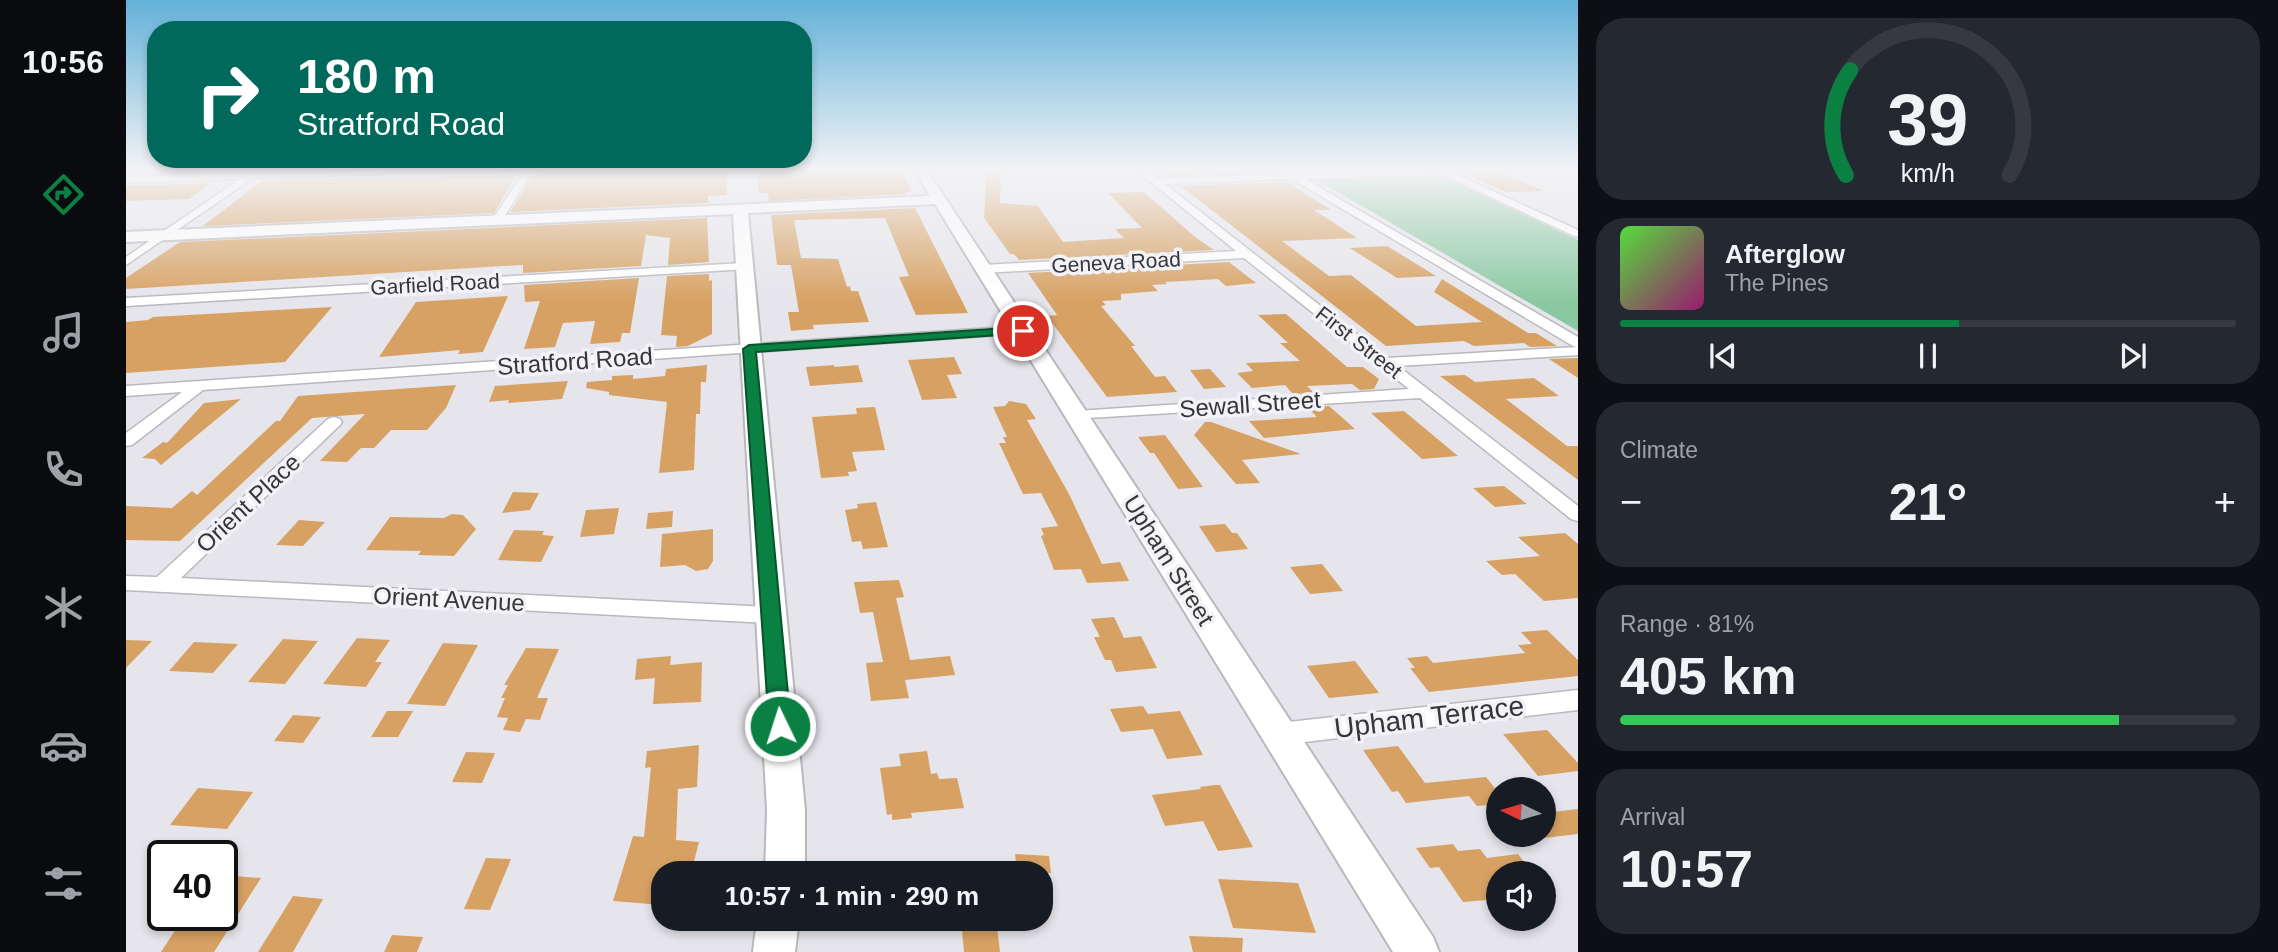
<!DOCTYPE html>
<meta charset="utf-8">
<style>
:root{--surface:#171b24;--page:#242831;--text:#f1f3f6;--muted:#9ea1a6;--line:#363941;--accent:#0b8043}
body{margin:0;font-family:Helvetica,sans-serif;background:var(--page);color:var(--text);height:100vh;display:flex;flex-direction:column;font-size:26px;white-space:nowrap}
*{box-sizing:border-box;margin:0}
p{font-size:23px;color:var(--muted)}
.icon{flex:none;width:38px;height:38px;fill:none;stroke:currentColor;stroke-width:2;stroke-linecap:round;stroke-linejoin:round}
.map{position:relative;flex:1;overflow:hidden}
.side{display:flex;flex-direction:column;gap:18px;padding:18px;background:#0d0f14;width:700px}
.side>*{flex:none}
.top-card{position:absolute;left:21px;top:21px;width:665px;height:147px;border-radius:28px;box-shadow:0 4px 10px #0003;background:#00695c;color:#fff;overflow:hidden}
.needle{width:46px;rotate:275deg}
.tools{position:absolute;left:1360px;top:777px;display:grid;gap:14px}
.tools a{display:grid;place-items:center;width:70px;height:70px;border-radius:50%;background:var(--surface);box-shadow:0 4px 10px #0003;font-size:35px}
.speed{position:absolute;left:21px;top:840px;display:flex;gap:14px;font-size:35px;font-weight:700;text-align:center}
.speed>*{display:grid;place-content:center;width:91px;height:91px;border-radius:50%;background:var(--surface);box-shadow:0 4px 10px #0003;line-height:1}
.speed .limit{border:4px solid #111;border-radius:10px;background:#fff;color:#111}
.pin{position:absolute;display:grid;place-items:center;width:60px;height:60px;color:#fff;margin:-30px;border:4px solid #fff;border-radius:50%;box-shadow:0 2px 7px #0007}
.me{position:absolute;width:77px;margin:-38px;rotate:356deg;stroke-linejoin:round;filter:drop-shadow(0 0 5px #0008)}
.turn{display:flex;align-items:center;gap:24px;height:147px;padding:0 35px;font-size:32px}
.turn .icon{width:91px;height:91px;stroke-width:2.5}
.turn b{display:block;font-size:49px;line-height:60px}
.big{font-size:52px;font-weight:800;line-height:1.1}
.side .widget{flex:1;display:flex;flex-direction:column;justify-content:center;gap:10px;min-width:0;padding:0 24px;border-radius:28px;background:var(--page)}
.side .dial{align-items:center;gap:0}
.dial svg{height:182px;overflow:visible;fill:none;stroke:var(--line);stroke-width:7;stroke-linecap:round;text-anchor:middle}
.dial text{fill:var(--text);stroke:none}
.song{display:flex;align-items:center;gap:21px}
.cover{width:84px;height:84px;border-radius:10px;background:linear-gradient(135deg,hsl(110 70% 55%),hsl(320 70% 35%))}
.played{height:7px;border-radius:4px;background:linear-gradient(90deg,var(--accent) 55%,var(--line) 55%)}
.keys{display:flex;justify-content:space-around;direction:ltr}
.heat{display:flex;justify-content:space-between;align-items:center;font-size:38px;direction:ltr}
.charge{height:10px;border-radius:5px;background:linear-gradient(90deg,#34c759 81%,var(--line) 0)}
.trip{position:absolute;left:525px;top:861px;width:402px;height:70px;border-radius:28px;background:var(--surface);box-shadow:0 4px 10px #0003;font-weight:800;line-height:70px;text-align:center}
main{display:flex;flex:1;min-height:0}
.menu{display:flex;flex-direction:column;width:126px;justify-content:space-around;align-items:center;background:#090b0e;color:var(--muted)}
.menu .icon{width:49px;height:49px}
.menu .on{color:var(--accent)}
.menu b{font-size:32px;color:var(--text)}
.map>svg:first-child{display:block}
.green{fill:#8bc8a1}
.building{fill:#d7a163}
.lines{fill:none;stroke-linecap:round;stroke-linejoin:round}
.street-casing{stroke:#b8b8bd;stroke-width:3}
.secondary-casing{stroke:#b8b8bd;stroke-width:4}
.street{fill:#fff;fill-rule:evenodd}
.secondary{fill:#fff;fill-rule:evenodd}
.route{fill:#0b8043;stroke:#07532c;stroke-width:2}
.labels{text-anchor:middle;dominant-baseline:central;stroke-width:7;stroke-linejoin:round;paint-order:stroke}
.far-street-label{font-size:21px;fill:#363639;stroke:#f2f3f8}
.street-label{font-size:24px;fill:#363639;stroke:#f2f3f8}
.near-street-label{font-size:28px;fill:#363639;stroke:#f2f3f8}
</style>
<main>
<nav class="menu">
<b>10:56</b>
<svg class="icon on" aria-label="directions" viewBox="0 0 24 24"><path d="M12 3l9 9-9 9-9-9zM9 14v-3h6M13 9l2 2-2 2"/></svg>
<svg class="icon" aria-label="music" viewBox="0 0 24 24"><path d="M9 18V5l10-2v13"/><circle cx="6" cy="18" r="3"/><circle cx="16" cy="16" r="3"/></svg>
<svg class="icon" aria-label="phone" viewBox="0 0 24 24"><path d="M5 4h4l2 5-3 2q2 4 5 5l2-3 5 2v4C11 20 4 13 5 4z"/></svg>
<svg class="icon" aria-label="climate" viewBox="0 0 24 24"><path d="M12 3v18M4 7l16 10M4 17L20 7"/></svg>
<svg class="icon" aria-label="car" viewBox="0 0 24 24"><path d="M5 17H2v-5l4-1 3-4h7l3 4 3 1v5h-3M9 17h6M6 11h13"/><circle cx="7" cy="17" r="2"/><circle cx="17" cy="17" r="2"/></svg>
<svg class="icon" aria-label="filters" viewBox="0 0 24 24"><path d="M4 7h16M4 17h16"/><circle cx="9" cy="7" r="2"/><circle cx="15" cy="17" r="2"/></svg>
</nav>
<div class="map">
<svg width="1452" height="952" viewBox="0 0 1452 952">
<rect width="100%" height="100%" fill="#e5e5eb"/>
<!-- green -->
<path class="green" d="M1311,174L1452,240V331L1189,179Z"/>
<!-- building -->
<path class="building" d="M0,169H107L103,171L0,174Z
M471,169H543V173L600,170L601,195L582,196V203L384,212L408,174H415L418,171Z
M654,169H694L696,174L732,173L731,169H773L786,191L779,192L781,194L643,201L642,193H632L633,170Z
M1034,169H1139L1145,172L1043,176Z
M861,171H875L874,203L912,206L937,242L998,238L989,229L1016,228L982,193L1018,192L1069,237L1088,250L893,260L888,254H884L858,218Z
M1377,174L1418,191L1380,192L1343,175Z
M391,175L368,213L77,226L137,180Z
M1161,182L1205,210H1188L1231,238L1156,241L1203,276L1225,275L1290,326L1356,322L1308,292L1316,279L1402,333H1410L1431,346L1404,347L1398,343L1348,346L1338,341L1260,346L1055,186Z
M86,183L63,199L0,201V186Z
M789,208L842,313L790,315L773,277L783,276L759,218L668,220L675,258L712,259L721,287L724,286L725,291H732L743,322L687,325L688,329L665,331L662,312H673L665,265H651L645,215Z
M581,218L583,262L542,265L544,238L520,235L515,266L397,273V265L377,266L0,289V278L54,242Z
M1261,246L1310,276L1271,278L1224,248Z
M1103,262L1130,283L1100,286L1092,279L1039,282L1041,284L1026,285L1032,291L995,294V300L976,301L980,305L975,306L1009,346H1005L1029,377L1039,376L1051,392L981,397L921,316L931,315L902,273Z
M583,274V281L586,280V334L562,346L550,347L551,336L535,335L541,276Z
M513,278L504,333H496L494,342L464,344L469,321L437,323L429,347L398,349L414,301L399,302L398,285Z
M382,296L357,352L332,354L334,350L253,357L290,302Z
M206,307L159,362L0,373V322L22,320L27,317Z
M1160,314L1221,367H1237L1253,379L1248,389L1234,390L1226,384L1181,386L1188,393L1167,394L1159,385L1126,388L1111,373L1127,371L1120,363L1174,361L1154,343H1162L1132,315Z
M828,357L836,374L821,375L831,398L796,400L782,360Z
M1452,358V378L1423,359L1451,358Z
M581,365L580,382H575L574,414H570L568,470L533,473L541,402L483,395V392L460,388L461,382L486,380V376L507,375V379L539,376L540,369Z
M708,365V367L732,365L737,382L684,386L680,367Z
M1084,369L1100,387L1078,389L1064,370Z
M1339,375L1349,382L1408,378L1433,396L1380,399L1441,446H1452V480L1314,376Z
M442,381L436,399L382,403L383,400L363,402L369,386Z
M330,385L320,408L301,430H265L248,448H235L221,462L194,461L239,414L186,418L54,541L0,540V506L46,508L66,491L71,495L150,421H154L172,396Z
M115,399L35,465L29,459L16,458L37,442L41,443L78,403Z
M883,401L900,404L910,419L901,420L943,494L976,564L994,562L1003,581L961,583L955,569L928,570L915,536L918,535L915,528L932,526L915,493L897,494L873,443H880L877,437H881L867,407L879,406Z
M1203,406L1229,429L1138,438L1123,421L1191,417L1181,407Z
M749,407L759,450L726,452L731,471L722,472L723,476L695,478L686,417L731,414L730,408Z
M1278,411L1332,456L1296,459L1245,413Z
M1079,422H1085L1175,454L1116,460L1134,483L1110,484L1068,435Z
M1039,435L1077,487L1052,489L1028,453H1024L1012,437Z
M1378,486L1401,504L1369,507L1347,488Z
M387,492L413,493L404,510L376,513Z
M750,502L762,547L737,549L735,541L726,542L719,510L732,508L731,504Z
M493,508L488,534L454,537L460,510Z
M547,511L546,527L520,529L522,513Z
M326,514L337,515L350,529L328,556L292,555L295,551L240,550L264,517L318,518Z
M173,520L199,522L177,546L150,545Z
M1099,524L1106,533H1111L1122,549L1090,552L1073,526Z
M587,529V561L582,569L570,571L559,565L534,567L536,534Z
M388,530L418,531L416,535L428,536L415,562L372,560Z
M1439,533L1452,544V598L1418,601L1389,574L1376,575L1360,561L1414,556L1392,537Z
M1196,564L1217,591L1184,594L1164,567Z
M773,580L778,597L770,598L784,660L824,656L829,675L779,680L783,698L745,701L740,663L757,662L747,612L734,613L728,582Z
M988,617L998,638L1015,636L1031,668L990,672L985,660H979L968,637H974L965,619Z
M1421,630L1452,660V676L1303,692L1284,668H1289L1281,658L1301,656L1307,663L1399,653L1392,645L1406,644L1395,632Z
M231,638L264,640L249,662H256L240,687L197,684Z
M157,639L192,641L159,684L122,682Z
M0,640L26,641L0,668Z
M68,642L112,644L87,673L43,671Z
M317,643L352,645L319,706L281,704Z
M400,648L433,649L411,698H422L414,720L400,719L394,732L377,730L382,718L371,717L379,698H375L382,685H378Z
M545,656L544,665L576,662L575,702L527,704L529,678L509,680L511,659Z
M1229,661L1253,693L1203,698L1181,666Z
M1017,706L1022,714L1054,711L1077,755L1041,759L1027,729L995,732L984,709Z
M261,711H287L272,737H245Z
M167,715L195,717L177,743L148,741Z
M1421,730L1452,763V771L1412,776L1377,734Z
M573,745L571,787L552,789L550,840L573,842L565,873H537V905L487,901L507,836L518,837L525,767L519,768L521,751Z
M1272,746L1299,783L1360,777L1372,792V804L1351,806L1343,796L1280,803L1272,791L1266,792L1237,750Z
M801,751L805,774L811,773L813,779L831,778L838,808L785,813L786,818L766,820V814L761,815L754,768L775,766L773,754Z
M340,752L369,753L356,783L326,782Z
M1089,785H1094L1127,847L1092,851L1077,821L1039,826L1026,795L1075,789L1074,787Z
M72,788L127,792L101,829L44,825Z
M1452,809V834L1418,838V813Z
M1327,844L1332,851L1354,849L1361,858L1392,854L1406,873H1372V899L1337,902L1313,867L1304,868L1290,848Z
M889,854L923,856L925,873H891Z
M360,858L385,859L364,910L338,909Z
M108,876L135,878L88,952H35L59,915H96V893Z
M1092,879L1172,883L1190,933L1107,928Z
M167,896L197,899L167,952H132Z
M835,919H870L874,952H838Z
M266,935L297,937L291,952H258Z
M1063,936L1117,938L1116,952H1067Z"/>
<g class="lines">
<!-- street casing -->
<g class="street-casing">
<path id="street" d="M254,169H322L318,172L127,178L0,265V257L114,179L0,183V177Z
M400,169H408L375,222H367L366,220Z
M1009,169H1018L1032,179L1158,174L1151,169H1161L1170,174L1368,169L1364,172L1327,173L1452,230V237L1448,236L1315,174L1179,179L1452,337V355L1272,366L1452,506V521L1445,519L1294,398L945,419L943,416L951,411L1283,389L1118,258L858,273L852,269L858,265L1110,251ZM1166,179L1447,346L1451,347L1261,358L1039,184Z
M618,263L622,265V269L0,306V298Z
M897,326L904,330L902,333L77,390L6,445L0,446V433L56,392L0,396V386Z
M208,417L214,419L216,422L214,425L55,578L645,607L653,609L656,615L653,621L645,623L0,590V576L31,577L202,419Z
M1452,690V710L1153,745L1144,742L1141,734L1144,726L1153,723Z"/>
</g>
<!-- secondary casing -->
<g class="secondary-casing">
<path id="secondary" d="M788,169H800L1307,937L1313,952H1267L809,204L622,213L679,810V873H639L641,810L607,214L0,242V232L804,196Z
M631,919H673L669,952H627Z"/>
</g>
<!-- street -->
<use href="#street" class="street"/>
<!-- secondary -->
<use href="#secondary" class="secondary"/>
</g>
<!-- sky -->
<linearGradient id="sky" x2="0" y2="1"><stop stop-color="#63b1d8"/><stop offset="0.56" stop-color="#f3f3f6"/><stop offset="1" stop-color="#f3f3f6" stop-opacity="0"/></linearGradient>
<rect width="1452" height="302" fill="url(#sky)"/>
<!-- route -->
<path class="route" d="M897,327L902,328V333L630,352L665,726L662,733L654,736L646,733L643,726L617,349L623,345Z"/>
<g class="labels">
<!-- far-street labels -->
<g class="far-street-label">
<text transform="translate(990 262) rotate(-3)">Geneva Road</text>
<text transform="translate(309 284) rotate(-3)">Garfield Road</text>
<text transform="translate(1233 342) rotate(38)">First Street</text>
</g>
<!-- street labels -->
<g class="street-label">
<text transform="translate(449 361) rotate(-4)">Stratford Road</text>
<text transform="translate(1124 404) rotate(-4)">Sewall Street</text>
<text transform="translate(122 503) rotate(-43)">Orient Place</text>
<text transform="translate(1043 560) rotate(58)">Upham Street</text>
<text transform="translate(323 599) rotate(3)">Orient Avenue</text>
</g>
<!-- near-street labels -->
<g class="near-street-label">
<text transform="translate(1303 717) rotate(-7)">Upham Terrace</text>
</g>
</g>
</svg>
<div class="tools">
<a><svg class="needle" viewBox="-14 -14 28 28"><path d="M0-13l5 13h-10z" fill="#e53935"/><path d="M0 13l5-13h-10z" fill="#9ea1a6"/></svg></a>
<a><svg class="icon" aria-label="sound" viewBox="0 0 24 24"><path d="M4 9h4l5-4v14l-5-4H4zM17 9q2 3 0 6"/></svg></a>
</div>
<div class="speed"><div class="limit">40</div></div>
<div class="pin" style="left:897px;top:331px;background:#d93025"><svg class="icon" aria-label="arrive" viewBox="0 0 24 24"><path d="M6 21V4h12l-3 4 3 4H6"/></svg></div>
<svg class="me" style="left:654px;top:726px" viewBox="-20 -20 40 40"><circle r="17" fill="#0b8043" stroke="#fff" stroke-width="3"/><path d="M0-11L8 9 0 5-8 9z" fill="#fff"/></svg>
<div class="trip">10:57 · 1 min · 290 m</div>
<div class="top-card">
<div class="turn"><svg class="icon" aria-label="right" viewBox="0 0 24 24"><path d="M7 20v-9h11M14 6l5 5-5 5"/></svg><div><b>180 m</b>Stratford Road</div></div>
</div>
</div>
<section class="side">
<div class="widget dial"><svg viewBox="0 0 100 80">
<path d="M14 69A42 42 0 1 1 86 69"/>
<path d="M14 69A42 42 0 0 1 16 23" stroke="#0b8043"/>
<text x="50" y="56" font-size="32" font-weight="700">39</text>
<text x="50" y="72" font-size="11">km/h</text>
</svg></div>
<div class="widget">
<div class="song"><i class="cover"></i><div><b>Afterglow</b><p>The Pines</p></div></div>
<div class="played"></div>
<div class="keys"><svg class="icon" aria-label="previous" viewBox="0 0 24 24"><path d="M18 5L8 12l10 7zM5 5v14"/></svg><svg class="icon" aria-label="pause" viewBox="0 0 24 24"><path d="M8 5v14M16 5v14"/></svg><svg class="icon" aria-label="next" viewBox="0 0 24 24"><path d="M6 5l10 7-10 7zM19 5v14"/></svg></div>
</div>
<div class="widget"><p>Climate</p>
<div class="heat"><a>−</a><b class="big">21°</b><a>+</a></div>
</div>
<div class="widget"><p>Range · 81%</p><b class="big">405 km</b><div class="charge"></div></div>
<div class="widget"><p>Arrival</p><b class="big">10:57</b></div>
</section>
</main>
